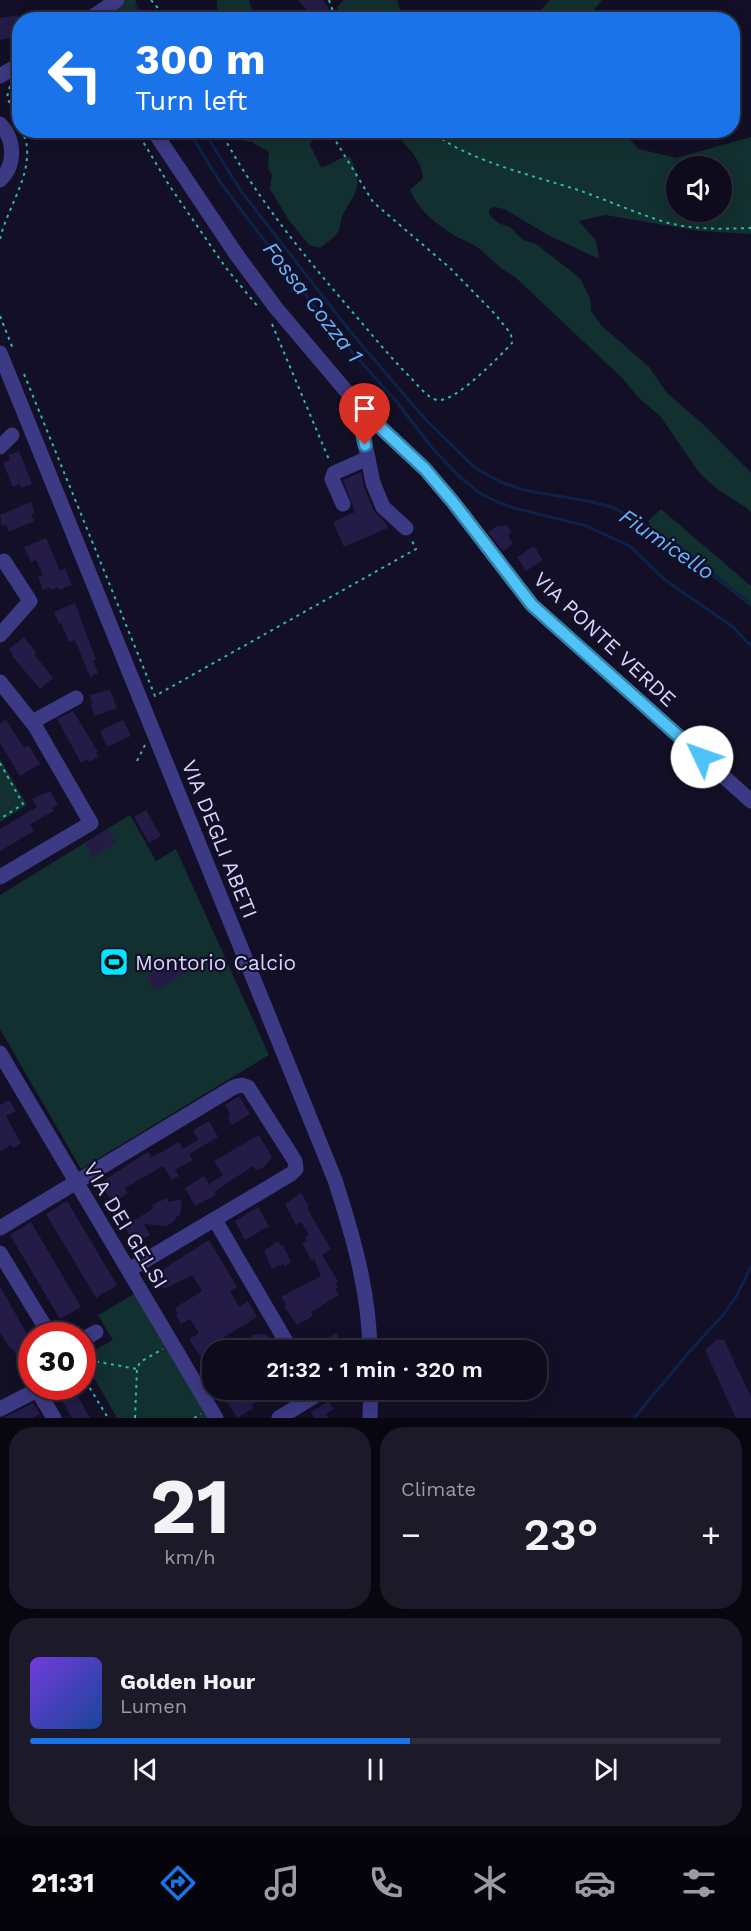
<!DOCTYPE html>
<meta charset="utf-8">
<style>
:root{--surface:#0e0b1c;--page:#1c1929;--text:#f1f3f6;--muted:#9b9ba3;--line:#2e2b3b;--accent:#1a73e8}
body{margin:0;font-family:"Work Sans",sans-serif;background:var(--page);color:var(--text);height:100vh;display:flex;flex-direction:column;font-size:22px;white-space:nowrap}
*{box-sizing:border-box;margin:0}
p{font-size:20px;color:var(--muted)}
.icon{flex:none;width:33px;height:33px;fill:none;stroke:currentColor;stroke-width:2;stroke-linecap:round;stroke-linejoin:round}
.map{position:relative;height:1418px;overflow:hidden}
.sheet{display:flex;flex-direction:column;gap:9px;padding:9px;background:#08060f;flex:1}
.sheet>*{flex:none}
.top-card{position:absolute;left:12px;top:12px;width:728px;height:126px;border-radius:24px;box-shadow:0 3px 15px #0003,0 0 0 2px var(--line);background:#1a73e8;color:#fff;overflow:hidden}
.buttons{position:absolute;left:666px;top:156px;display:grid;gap:12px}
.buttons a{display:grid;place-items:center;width:66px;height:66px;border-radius:50%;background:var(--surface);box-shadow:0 3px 15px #0003,0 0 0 2px var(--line);font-size:30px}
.speed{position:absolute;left:18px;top:1322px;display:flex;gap:12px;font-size:30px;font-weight:700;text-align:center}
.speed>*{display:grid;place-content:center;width:78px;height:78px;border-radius:50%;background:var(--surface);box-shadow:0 3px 15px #0003,0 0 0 2px var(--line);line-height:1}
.speed .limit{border:9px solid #d22;background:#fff;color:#111}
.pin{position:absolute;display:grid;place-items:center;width:51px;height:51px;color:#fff;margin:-62px -26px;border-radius:50% 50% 50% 0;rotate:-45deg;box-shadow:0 0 6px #0007}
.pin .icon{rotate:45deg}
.me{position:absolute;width:66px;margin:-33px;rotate:312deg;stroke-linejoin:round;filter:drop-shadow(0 0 4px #0008)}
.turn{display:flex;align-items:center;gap:21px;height:126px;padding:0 24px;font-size:27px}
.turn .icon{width:78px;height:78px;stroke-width:2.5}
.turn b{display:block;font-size:42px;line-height:51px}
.big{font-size:45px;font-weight:600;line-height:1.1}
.sheet .tile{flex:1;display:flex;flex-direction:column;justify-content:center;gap:9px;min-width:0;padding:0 21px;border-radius:24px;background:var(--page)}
.sheet .dial{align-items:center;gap:0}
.dial b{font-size:78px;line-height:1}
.song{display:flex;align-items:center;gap:18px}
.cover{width:72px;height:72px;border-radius:9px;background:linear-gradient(135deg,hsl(260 70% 55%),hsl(220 70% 35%))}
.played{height:6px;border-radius:3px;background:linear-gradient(90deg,var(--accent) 55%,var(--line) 55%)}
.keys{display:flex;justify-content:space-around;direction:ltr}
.heat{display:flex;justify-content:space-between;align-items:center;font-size:33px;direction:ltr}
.sheet .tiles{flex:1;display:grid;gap:9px;grid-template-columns:1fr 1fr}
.tile:last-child{grid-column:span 2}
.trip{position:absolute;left:202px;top:1340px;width:345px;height:60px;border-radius:24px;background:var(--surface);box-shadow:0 3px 15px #0003,0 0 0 2px var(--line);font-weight:600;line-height:60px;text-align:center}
.tab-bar{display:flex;height:96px;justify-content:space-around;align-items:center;background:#06040b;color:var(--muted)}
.tab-bar .icon{width:42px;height:42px}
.tab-bar .on{color:var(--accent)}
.tab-bar b{font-size:27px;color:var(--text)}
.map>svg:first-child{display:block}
.green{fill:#12302f;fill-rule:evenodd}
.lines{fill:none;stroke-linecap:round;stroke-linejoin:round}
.stream{stroke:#0c2248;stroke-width:3}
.building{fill:#241b47}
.path{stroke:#2fb8b0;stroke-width:2;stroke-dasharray:3 4.5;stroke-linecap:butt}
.minor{stroke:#3d3a85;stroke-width:15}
.route-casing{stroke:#337fa1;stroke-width:15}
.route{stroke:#4fc3f7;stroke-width:10}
.labels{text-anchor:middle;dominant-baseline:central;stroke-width:4.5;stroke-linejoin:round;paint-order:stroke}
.street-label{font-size:21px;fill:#d9d4ff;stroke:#130f26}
.poi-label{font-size:21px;fill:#d9d4ff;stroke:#130f26;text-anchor:start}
.water-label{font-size:22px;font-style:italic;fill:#62b6ff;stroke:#130f26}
</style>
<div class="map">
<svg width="751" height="1418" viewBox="0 0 751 1418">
<rect width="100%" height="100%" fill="#130f26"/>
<!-- green -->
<path class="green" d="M108,0H136L137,15L132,19L90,20Z
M217,0H249L255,19H218Z
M344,0H397L403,19H341L337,7Z
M550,0H602L587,19H532Z
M224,131H316L310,145L321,167C332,166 338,156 350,157C363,184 358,190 343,214C340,219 341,227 338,232C334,238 325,244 320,248L309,245L288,219L270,189L272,175L268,168L269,152L252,142L230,138Z
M394,131H621L639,149L676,158L751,137V234L700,231L605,215L579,221L596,241L599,259L548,235L504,209L495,207L489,209V214L498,223L510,227L523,240L536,244L580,278L590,298L591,311L602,326L649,367L667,393L704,425L751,473V513L748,509L720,491L700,474L661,417L638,397L622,378L514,276C500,270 489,256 477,247C469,242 460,239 452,234C435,223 417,208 410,190L423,178C421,156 405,147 394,131ZM676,166H722V212H676Z
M661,509L751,586V607L652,529L648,521Z
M0,759L27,805L0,822Z
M130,815L156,861L176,849L269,1055L81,1169L0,1029V895Z
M136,1293L208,1418H117L82,1357L113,1340L98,1315Z"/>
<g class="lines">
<!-- stream -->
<path class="stream" d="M136,5L143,20
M188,130L220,182L334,332L397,402L433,449L459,476L481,494L498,502L514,508L587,526L631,547L665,580L733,627L751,646
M203,130L241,191L349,330L425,419L475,468L501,482L524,490L587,501L612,507L641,523L675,544L751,604
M634,1418L690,1351L724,1314L737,1295L751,1267"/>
</g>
<!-- building -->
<path class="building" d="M298,0H323L328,7L330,20H302L310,14Z
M18,15L20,36L0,40V18Z
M19,451L32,484L21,488L20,484L13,487L3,463L10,460L8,455Z
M361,472L364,487L374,511L386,523L388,528L344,547L333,522L355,512L343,480Z
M31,502L35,513L31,514L34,521L9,532L6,524L2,526L0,515Z
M506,524L512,532L508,535L513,544L503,551L488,532L500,525L501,527Z
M46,538L60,571L65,568L72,585L59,590L58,587L51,590L50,587L43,590L38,577L43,575L36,560L31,562L24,547Z
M534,546L543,560L526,571L517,557Z
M75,603L96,660L93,661L98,673L90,677L75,640L69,642L61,623L59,624L54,612Z
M24,637L36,652L34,654L53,678L40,689L12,656L13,655L9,649Z
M110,690L117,708L95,716L90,704L93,703L89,695Z
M73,711L98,752L96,753L98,757L90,762L88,759L81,763L57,719Z
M6,720L24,748L29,746L40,764L20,776L0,743V724Z
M123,720L131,736L107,747L100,731Z
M50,791L58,805L52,808L54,811L30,824L34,831L0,851V829L37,807L32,799Z
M146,810L161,836L149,843L134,817Z
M107,829L116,843L92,857L85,843Z
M181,956L189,970L155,991L147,977Z
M239,1096L250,1114L232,1125L228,1118L230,1113L225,1105Z
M9,1100L16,1111L6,1116L21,1143L14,1148L11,1145L0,1151V1105Z
M209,1121L218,1137L189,1154L193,1160L175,1170L179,1176L172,1180L163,1166L125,1188L128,1193L112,1203L106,1192L103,1194L98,1185L105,1182L104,1180L148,1152L151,1158L179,1142L183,1149L198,1140L193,1130Z
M259,1135L272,1157L264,1167L256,1170L253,1166L214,1192L216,1195L195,1206L185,1188L204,1176L209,1184L223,1175L214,1161Z
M301,1193L309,1206L307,1207L313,1219L331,1249L322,1255L338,1281L335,1283L338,1287L335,1289L339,1295L311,1312L313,1316L297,1325L284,1306L286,1304L281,1297L321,1276L314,1259L312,1261L302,1243L307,1240L305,1237L309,1235L301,1222L296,1225L285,1204Z
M167,1198L169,1202L182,1199L180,1215L175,1218L176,1220L166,1226L144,1224L150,1235L134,1244L124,1226L153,1209L152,1206L158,1202Z
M67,1201L117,1285L96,1298L46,1214Z
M258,1207L269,1226L245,1240L235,1221Z
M31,1222L81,1307L60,1319L10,1235Z
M209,1240L237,1287L230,1291L239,1307L248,1301L257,1317L213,1344V1376L189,1339L199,1333L190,1319L181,1324L176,1315L178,1314L175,1308L202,1291L192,1275L164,1289L154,1275Z
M278,1241L281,1246L283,1245L291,1262L285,1266L283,1264L272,1269L264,1251Z
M0,1286L32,1343V1381L12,1348L10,1349L0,1332Z
M336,1333L347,1350H303L323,1338L324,1340Z
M263,1334L267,1335L274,1346L267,1350H234L248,1343L253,1335Z
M717,1339L724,1340L751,1397V1418H736L705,1350Z
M53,1386H72L90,1418H72Z
M230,1389H247L255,1403L251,1405L253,1408L237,1418L225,1398L233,1394Z
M329,1401L334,1409L326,1414L328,1418H314L311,1412Z
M33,1403L40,1414L33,1418H3Z"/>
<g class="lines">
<!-- path -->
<path class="path" d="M151,0L157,7L164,20
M329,0L336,20
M10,86L7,97L20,125
M136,130L169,185L226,268L259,308
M220,130C254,195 302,253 349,308C369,331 388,355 410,377C417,384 427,398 437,400C455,403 500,356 512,343L511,334L495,314L450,268L373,202L329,130
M430,130C464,160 535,176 578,190C607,200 635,213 665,222C693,230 722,229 751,228
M0,239C7,209 29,180 27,149C27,143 24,136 22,130
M0,316L13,349
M272,324L330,462
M24,374L155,696L416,549L411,539
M137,761L145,745
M0,763L23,804L0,819
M82,1363L88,1360L137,1369L140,1362L163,1349
M82,1375L108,1418
M135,1418L137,1369
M194,1418L201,1414"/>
<!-- minor -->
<path class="minor" d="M88,20L117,0
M0,76L20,64
M0,124C15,139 16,165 0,180
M153,130L236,254L276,308L363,411L425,469L453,502L532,605L751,801
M0,353L335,1180C353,1236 369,1291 370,1350
M363,411L359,414L373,483L383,507L406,528
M0,447L12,435
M343,504L332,479L334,473L368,458
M0,635L30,601L4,561
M0,682L35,726L91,823L0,877
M32,722L76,698
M0,1053L216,1418
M215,1220L291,1350
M0,1228L234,1087L242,1085L248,1087L295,1161L296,1169L291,1174L129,1270
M0,1253L50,1335
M82,1340L96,1332
M0,1409L35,1391L39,1393L54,1418
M279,1418L326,1389
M370,1418L371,1389"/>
</g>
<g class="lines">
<!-- route casing -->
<g class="route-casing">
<path id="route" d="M365,445L359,414L363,411L425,469L453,502L532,605L702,757"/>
</g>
<!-- route -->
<use href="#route" class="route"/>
</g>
<!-- icons -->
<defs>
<g id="stadium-square" transform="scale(1.5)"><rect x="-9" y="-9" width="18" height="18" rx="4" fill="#00e5ff" stroke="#130f26"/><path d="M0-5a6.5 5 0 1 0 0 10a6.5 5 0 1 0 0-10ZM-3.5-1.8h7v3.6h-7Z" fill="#111"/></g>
</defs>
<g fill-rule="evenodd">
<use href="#stadium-square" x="114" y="962"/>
</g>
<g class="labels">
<!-- street labels -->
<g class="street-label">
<text transform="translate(605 639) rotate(43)">VIA PONTE VERDE</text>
<text transform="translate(220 839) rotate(68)">VIA DEGLI ABETI</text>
<text transform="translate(126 1225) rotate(59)">VIA DEI GELSI</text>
</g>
<!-- poi labels -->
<g class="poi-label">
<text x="135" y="962">Montorio Calcio</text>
</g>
<!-- water labels -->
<g class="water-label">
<text transform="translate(313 302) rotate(52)">Fossa Cozza 1</text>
<text transform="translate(667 544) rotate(34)">Fiumicello</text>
</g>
</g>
</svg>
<div class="buttons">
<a><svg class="icon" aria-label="sound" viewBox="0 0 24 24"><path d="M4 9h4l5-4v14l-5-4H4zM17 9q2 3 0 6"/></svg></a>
</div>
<div class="speed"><div class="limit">30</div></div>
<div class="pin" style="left:365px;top:445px;background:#d93025"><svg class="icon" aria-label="arrive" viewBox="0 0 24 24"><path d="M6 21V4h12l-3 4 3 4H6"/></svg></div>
<svg class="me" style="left:702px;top:757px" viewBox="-20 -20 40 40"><circle r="19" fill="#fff"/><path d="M0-13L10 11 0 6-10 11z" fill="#4fc3f7"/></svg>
<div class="trip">21:32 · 1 min · 320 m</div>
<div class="top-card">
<div class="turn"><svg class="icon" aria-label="left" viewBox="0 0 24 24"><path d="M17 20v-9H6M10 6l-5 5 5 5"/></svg><div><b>300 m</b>Turn left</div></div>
</div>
</div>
<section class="sheet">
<div class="tiles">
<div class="tile dial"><b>21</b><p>km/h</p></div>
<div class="tile"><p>Climate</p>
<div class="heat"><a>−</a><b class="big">23°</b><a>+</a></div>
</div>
<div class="tile">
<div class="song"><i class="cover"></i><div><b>Golden Hour</b><p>Lumen</p></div></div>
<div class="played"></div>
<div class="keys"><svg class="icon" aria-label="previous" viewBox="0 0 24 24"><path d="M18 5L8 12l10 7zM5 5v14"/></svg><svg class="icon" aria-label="pause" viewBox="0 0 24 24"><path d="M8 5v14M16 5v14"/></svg><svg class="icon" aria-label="next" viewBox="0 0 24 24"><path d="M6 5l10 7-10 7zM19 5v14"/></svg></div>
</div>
</div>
</section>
<nav class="tab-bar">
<b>21:31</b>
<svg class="icon on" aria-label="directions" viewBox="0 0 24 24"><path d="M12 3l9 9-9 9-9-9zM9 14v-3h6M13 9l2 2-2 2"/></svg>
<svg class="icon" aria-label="music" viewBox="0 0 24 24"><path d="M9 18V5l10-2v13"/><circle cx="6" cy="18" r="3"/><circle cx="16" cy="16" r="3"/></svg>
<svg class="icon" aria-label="phone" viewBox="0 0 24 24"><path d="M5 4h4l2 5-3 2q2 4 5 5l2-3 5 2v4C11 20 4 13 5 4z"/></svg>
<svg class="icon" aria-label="climate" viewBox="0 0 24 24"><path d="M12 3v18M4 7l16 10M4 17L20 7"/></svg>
<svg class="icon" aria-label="car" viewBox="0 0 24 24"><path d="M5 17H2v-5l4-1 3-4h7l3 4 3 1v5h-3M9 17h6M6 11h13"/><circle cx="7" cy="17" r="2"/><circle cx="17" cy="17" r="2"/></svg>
<svg class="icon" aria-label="filters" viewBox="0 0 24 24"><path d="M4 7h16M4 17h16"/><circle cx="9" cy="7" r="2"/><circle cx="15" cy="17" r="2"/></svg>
</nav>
